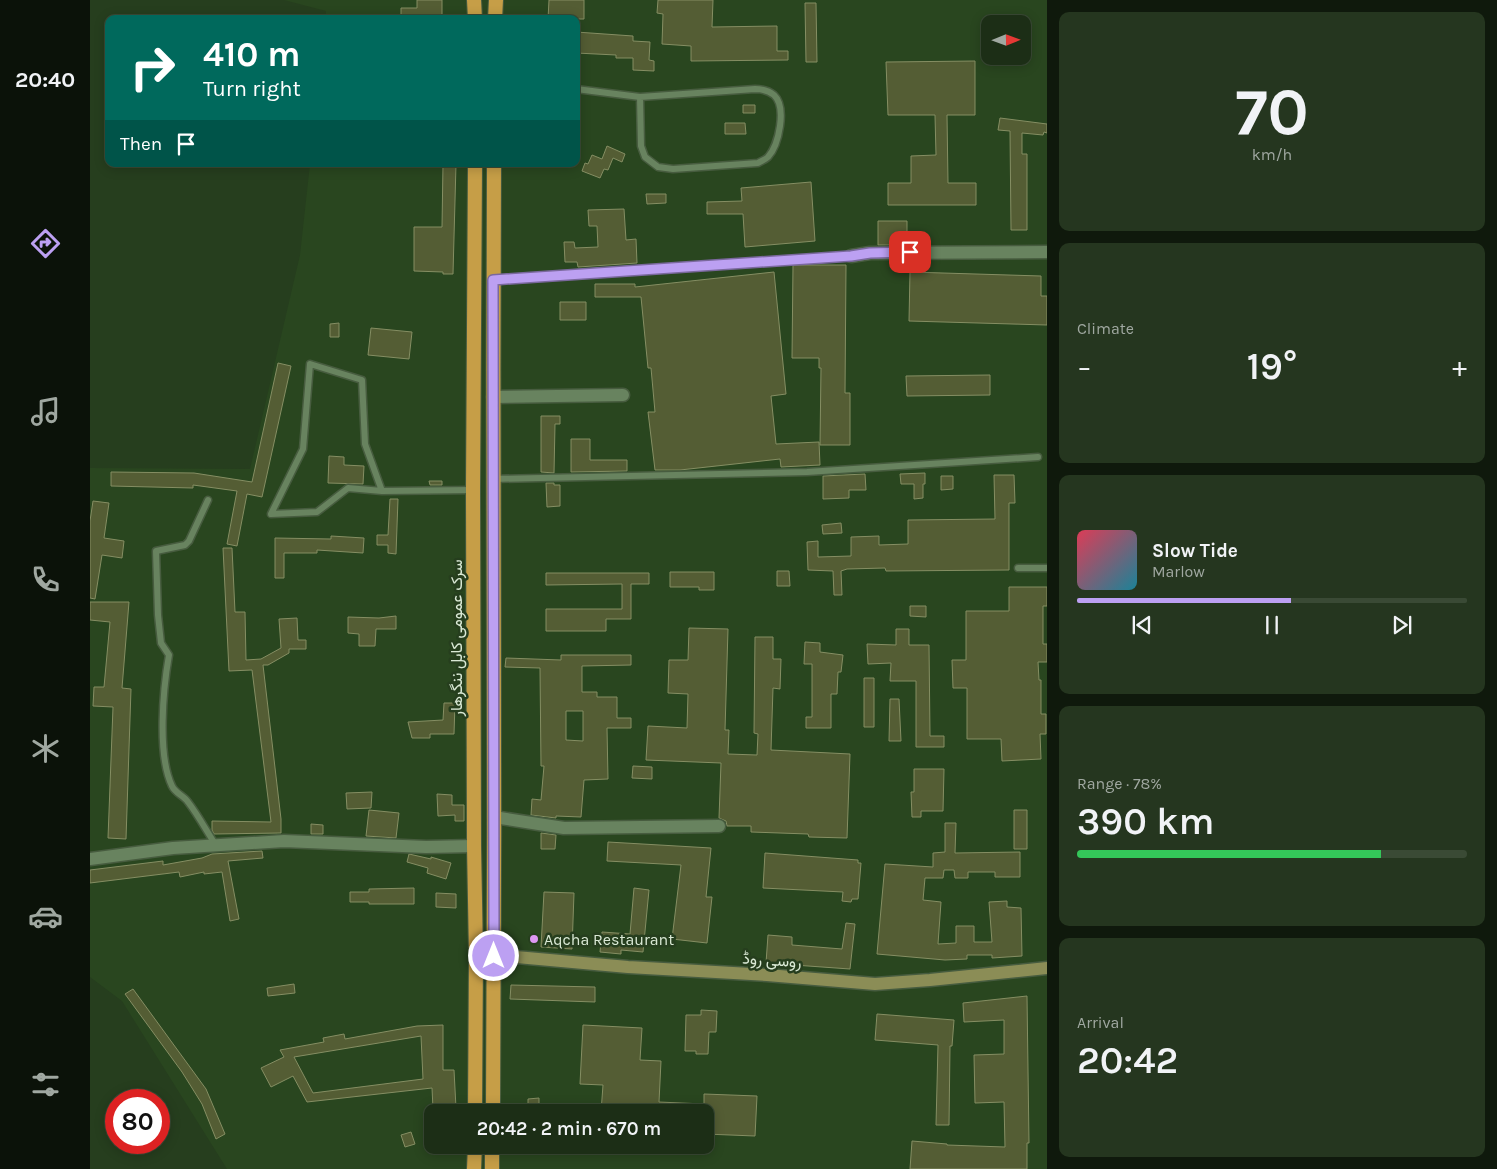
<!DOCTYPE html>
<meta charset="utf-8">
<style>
:root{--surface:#1c2e16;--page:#25361f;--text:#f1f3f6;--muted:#a0a8a1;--line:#3a4a35;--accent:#bca0f2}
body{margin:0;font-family:Karla,Vazirmatn,sans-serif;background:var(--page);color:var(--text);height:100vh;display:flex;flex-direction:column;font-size:19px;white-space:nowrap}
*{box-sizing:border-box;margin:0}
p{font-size:16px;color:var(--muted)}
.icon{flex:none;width:28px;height:28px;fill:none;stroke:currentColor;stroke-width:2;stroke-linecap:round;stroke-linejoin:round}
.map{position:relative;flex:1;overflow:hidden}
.details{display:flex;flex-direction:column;gap:12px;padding:12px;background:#0f190c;width:450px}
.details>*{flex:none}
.top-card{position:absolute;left:15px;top:15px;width:475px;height:152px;border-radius:10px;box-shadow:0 2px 12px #0003,0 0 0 1px var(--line);background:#00695c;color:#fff;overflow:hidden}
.needle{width:32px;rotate:89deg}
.fabs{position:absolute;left:891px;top:15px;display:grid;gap:10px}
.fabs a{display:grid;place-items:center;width:50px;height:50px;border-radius:10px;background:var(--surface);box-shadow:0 2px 12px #0003,0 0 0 1px var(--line);font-size:25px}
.speed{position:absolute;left:15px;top:1089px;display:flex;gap:10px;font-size:25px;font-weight:700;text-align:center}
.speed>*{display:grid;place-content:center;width:65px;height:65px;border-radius:50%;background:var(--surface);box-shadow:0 2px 12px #0003,0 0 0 1px var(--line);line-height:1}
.speed .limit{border:8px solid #d22;background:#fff;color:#111}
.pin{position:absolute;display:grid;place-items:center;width:42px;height:42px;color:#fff;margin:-21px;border-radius:10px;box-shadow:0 2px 8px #0006}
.me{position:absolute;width:55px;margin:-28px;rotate:0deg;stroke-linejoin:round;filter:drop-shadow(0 0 4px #0008)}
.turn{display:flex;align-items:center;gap:18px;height:105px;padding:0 15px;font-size:22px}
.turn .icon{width:65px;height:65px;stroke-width:2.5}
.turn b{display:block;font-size:35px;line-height:42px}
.then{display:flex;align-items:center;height:48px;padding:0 15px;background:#0003;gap:10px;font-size:19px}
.big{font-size:38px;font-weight:600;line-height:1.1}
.details .widget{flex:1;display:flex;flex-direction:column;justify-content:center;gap:8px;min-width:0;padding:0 18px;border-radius:10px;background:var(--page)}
.details .dial{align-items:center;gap:0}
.dial b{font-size:65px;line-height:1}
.song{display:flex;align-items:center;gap:15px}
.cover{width:60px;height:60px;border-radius:8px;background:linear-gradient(135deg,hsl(350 70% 55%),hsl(190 70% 35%))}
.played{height:5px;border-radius:2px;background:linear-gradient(90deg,var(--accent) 55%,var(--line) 55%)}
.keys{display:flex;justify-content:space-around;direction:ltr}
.heat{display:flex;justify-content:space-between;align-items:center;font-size:28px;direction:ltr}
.charge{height:8px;border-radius:4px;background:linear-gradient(90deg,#34c759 78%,var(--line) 0)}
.trip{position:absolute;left:334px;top:1104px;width:290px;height:50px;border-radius:10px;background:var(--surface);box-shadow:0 2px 12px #0003,0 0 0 1px var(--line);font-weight:600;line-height:50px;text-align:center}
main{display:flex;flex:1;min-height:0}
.tab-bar{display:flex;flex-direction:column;width:90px;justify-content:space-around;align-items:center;background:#0b1209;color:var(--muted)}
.tab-bar .icon{width:35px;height:35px}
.tab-bar .selected{color:var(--accent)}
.tab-bar b{font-size:22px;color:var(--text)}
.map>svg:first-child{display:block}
.built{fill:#29461f;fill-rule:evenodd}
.building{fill:#545d34;stroke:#858e63;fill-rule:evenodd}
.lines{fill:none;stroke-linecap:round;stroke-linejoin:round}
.service-casing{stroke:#475c3f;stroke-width:9}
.minor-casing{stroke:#475c3f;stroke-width:15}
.secondary-casing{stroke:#475c3f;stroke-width:15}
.trunk-casing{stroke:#475c3f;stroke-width:16}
.service{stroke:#68835f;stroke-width:6}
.minor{stroke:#68835f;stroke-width:12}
.secondary{stroke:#8b8d56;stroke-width:12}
.trunk{stroke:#c69e47;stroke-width:14}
.route-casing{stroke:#7a689d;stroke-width:12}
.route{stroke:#bca0f2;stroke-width:9}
.poi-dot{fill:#dd98f3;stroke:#263e1e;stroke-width:2}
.labels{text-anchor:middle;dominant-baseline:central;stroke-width:5;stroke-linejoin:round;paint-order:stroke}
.street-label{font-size:16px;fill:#dae9d5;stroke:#263e1e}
.poi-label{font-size:16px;fill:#dae9d5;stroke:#263e1e;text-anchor:start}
</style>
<main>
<nav class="tab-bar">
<b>20:40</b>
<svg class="icon selected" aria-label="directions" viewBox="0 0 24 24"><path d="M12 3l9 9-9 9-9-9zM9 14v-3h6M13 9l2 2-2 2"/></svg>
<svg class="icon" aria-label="music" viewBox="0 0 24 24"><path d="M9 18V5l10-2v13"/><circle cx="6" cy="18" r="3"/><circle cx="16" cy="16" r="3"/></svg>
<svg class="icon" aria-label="phone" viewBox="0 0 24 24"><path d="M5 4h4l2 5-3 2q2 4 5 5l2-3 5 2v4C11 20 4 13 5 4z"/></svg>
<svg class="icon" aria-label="climate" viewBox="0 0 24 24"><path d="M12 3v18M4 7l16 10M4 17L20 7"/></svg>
<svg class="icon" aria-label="car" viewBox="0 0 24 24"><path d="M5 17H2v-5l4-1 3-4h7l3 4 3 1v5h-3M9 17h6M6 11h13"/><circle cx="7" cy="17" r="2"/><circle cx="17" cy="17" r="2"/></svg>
<svg class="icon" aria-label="filters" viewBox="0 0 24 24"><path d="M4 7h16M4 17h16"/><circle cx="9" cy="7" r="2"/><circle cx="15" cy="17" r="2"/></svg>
</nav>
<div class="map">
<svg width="957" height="1169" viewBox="0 0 957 1169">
<rect width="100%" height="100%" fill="#263e1e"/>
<!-- built -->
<path class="built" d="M194,0H957V1169H137L32,1001L0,977V468L160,469L210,255L220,164H486V19H236V11ZM900,24H932V56H900ZM342,1112H615V1145H342Z"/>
<!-- building -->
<path class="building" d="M327,0H352V18L311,19V8H327Z
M459,0H494V19H458Z
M568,0H623L622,27L687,26V51H698V60L601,61V46L572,44L573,14L567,13Z
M715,3H726L727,62H716Z
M486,32L543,36V41L560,42L559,60L564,61V71L543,70V58H526V55L486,53Z
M885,61V115H857L858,183H886V205H798V183H821V156L846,155L845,115H798L796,62Z
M653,105H665V113H653Z
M910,118L957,124V133L954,132L953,135L932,133V154H937V230H921L920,131L908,130Z
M635,123H655L656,134H635Z
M517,146L535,154L532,162L523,158L518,170L514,169L510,178L492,171L495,163L498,164L502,155L512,159Z
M353,164H366L363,274H353V272L324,271V227H352Z
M721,182L725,241L655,247L653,214H617V202L652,201L651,188Z
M556,194H576V203L557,204Z
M534,209L536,240L546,239L547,263L488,267L487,262H475L474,242H484L485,248L508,247L507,226H499L498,210Z
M788,221H817V245H788Z
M703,265H756L755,393H760V445H730L731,368H729V358H702Z
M684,272L696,394L681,396L686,444L729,442L730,465L691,467L690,459L590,470H565L558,412H565L561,368H558L551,297H505V284H545V287Z
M820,272L951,276V296H957V325L819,321Z
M470,302H496V320H470Z
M249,323V337H240V324Z
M281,328L322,332L319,359L278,355Z
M188,363L201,366L172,497L157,494L147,546L137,544L147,491L103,485V488L21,486V472L104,473L162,482Z
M900,375V395L817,396L816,376Z
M451,416H470V424H465L464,473L451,472Z
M481,439H500V460H537V471L481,472Z
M239,456L254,457V465L274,466L273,484L238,483Z
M835,473V484H833V498L824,499V484H811L810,474Z
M775,474L776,490H759V498L733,499V476Z
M904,475H924L925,503H919V570L796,571L795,568L757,569L751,571L752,595H744L743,571L718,570L717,542L728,541V557L761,556V537L789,536V545L818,544V520L905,519Z
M851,476H863V489L851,490Z
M339,481H352V485H340Z
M456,483H464V485H470V506L457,507Z
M300,499H308L306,554L298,553V545H287V535H298Z
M3,501L19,503L14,538L34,541L32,558L12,555L5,599L0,598V521Z
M751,523L752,533L733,534L732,525Z
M241,536L274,538L273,553L227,550V553H194V578H185V538L241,539Z
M133,548H142L145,612H155L156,660L171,659L191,648L189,619L207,618L208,640H216V649H199V653L178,665H173L191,819V833L124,834L122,830V821L181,822L162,670L139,671Z
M687,571H699L700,586H687Z
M580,572H624V590H609V587H580Z
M456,573H559V584H541V619H516V631H456V609H532V584L456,585Z
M919,587H957V606H953V644H957V662H948L949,680H951V714H956V734H950L951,759L912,761L911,739H877V688H863L862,660H876V611H919Z
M0,602H39L32,688L41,689L36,839L18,838L23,707L3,706L4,687H14L20,622L0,620Z
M820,606H836V617L820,616Z
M306,616V629H286L285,646H269V634L258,633V617L289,618Z
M599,628L638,629L635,730H639L638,754L667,755L668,734L664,733L665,637H683V659H691L690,689L683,688L681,750L760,754L757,838L719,837L718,834L661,832V826H637L636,821L629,818L631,763L556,760L558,726L597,728L598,694L578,693L579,660H598Z
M806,629H819V645H839L840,736H854V747H826V681H800L801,663L778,664L777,644L806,645Z
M715,642L730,643V652L753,655L751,672H748L747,694H741V728H716V717H722V664H714Z
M471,655H541V665L492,666V692H507V697H527V718H541V728H517L518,779L494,780L491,817L466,816V818L441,815L442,799L451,800L454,766H451L450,668L415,667L416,658L471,660ZM476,711H493V741L476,740Z
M774,678H784V727H774Z
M800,699H809L811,741H799Z
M354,703H365L364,734H340V738H322L318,722L353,720Z
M543,766L562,767V779L542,778Z
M824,769H854L853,811H831V817H822L821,792H824Z
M282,792L281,808L257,809L256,793Z
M347,794L362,795V805H374V821H365V815L348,816Z
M279,810L309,813L306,838L276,836Z
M924,810H937V849H924Z
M855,823H866L865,853L930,852V877H905V872H878V878H865L864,870H854L853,878H835L833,900L851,902L848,944L866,943V926H884V942H902L899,902L917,901V907L931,908L932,956L902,958V955H877V959L855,960L787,954L795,864L843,867V853L855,852Z
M221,824L233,825V834H221Z
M451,833L466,835L465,849H451Z
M518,842L621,848L616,897H622L617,943L582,939L591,865L517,861Z
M172,851L173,858L138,861L149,919L140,921L132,872L114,874V872L90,877L89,872L0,883V870L73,861V865L112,858L122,854Z
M675,853L768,860V863H771L768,899H762L761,902L752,901L753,892L673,888Z
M319,854L341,859V857L361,863L356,879L337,873L338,868L317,862Z
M324,888V904H279V902H260V892H279V889Z
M544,888L559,890L553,952L531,950V954L510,952L512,932L540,934Z
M454,892L484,893L482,949L451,947Z
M346,893L366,894V908L346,907Z
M756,923L765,924L760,969L676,963L678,935L702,937V945L752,949Z
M204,984L205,993L178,996L177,988Z
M421,985L505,987V1002L420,999Z
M43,989L116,1089L135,1134L126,1139L112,1104L92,1072L35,994Z
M937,996L939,1143H937V1169H820L822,1141L857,1144V1145L915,1147L914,1102L885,1103L884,1055L914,1054V1020L874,1022L873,1003Z
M611,1010L627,1011L626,1032H619L618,1054H606V1051H595L596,1015H611Z
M787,1014L864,1020L862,1046H860L859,1125H846L848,1045L785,1040Z
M353,1025V1070H364L366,1108L343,1109L342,1088L217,1102L203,1076L181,1087L171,1068L194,1057L190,1050L234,1042L233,1038L254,1034L255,1039L327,1026ZM331,1036L333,1079L223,1093L204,1057Z
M493,1025L552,1028L550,1060L571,1061L569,1102L614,1104V1094L667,1096L665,1136L615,1134V1112H511L513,1085L490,1084Z
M449,1098V1112H438V1099Z
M321,1132L325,1144L315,1147L311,1135Z"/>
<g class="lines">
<!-- service casing -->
<g class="service-casing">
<path id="service" d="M486,89L550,97L665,89C672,89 678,90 684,95C697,107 689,145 678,157C675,160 671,161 668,163L583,169L568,167L555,157L551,146L550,97
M403,280L761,256
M403,479L717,472L948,457
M292,491L258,488L227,512L181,514L213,449L220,364L272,380L275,444L292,491L383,490
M118,500L99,541L95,545L66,551L68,615L71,643L79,655C73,689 67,755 82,786C85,793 94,796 98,802C108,815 116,830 125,844
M928,568H957"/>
</g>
<!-- minor casing -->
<g class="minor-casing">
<path id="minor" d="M761,256L780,253L957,252
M403,397L533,395
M404,817L474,828L629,826
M0,859L83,848L194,841L336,847L384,846"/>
</g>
<!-- secondary casing -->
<g class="secondary-casing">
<path id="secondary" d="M404,955L538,967L677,975L785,984L840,980L957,968"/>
</g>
<!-- trunk casing -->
<g class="trunk-casing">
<path id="trunk" d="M384,0L385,19
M405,19L406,0
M385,164L383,490L384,846L386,955L385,1112
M403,1112C406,796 402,480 404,164
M384,1169L385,1145
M402,1169V1145"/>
</g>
<!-- service -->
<use href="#service" class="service"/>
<!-- minor -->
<use href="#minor" class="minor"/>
<!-- secondary -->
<use href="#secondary" class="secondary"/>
<!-- trunk -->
<use href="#trunk" class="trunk"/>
</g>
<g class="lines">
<!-- route casing -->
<g class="route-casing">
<path id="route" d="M404,956L403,280L761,256L780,253L820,252"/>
</g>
<!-- route -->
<use href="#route" class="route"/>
</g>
<!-- markers -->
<circle class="poi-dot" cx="444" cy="939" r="5"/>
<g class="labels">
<!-- street labels -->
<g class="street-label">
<text transform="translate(366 638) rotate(-90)">سرک عمومی کابل ننگرهار</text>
<text transform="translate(682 960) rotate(4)">روسی روڈ</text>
</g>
<!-- poi labels -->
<g class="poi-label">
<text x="454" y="939">Aqcha Restaurant</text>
</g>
</g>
</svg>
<div class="fabs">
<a><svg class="needle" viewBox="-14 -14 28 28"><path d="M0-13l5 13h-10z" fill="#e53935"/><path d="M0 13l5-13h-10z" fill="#a0a8a1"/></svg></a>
</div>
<div class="speed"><div class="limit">80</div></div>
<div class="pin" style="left:820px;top:252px;background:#d93025"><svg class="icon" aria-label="arrive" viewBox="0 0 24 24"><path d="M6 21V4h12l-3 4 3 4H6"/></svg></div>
<svg class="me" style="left:404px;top:956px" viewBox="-20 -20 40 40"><circle r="17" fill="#bca0f2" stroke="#fff" stroke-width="3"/><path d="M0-11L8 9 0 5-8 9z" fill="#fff"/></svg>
<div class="trip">20:42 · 2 min · 670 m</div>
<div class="top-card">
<div class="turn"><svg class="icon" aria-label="right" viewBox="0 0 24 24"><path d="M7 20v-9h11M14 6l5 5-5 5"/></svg><div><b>410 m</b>Turn right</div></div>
<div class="then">Then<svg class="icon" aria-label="arrive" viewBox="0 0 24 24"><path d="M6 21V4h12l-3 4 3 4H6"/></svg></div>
</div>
</div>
<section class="details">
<div class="widget dial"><b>70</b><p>km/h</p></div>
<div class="widget"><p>Climate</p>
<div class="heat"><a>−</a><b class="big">19°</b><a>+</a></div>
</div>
<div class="widget">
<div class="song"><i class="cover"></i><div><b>Slow Tide</b><p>Marlow</p></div></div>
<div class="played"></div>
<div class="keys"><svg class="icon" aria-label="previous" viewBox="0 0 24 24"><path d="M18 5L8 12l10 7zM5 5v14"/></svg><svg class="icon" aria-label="pause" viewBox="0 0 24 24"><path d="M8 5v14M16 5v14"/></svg><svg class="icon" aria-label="next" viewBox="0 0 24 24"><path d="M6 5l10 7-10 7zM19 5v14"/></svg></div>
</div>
<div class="widget"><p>Range · 78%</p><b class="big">390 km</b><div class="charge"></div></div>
<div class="widget"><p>Arrival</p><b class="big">20:42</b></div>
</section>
</main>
